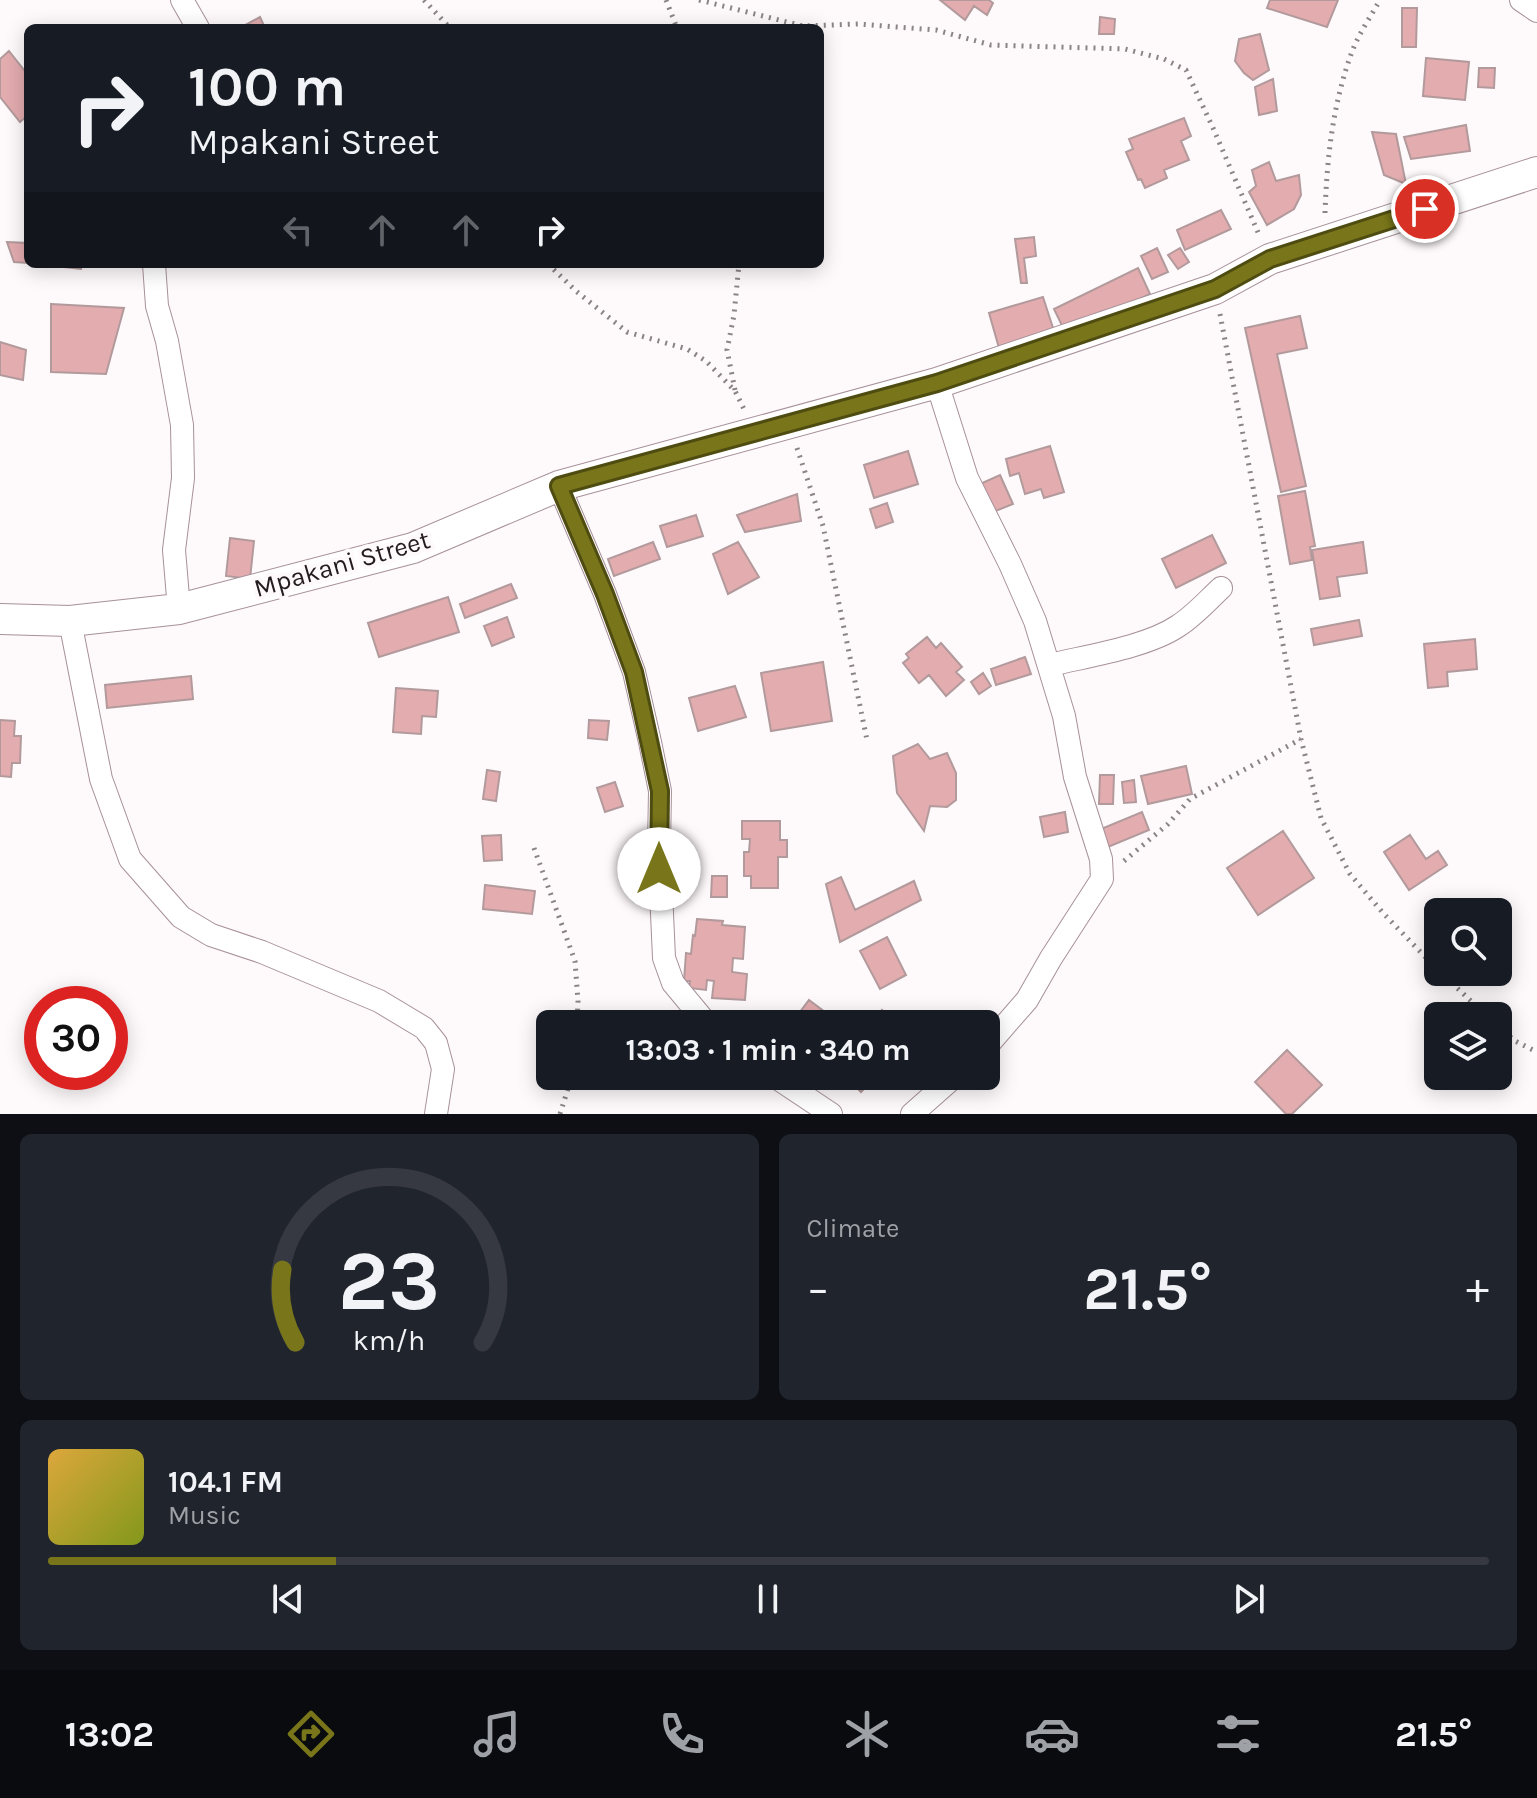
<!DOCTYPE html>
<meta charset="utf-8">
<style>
:root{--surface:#171b24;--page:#20242c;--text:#f1f3f6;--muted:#9ea1a6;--line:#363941;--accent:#78751a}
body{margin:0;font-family:Karla,sans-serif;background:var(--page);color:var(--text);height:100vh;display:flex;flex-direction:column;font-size:30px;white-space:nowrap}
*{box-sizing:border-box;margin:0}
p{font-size:26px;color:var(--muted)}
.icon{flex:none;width:44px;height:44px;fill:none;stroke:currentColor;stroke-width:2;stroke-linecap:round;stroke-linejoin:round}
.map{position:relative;height:1114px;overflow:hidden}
.side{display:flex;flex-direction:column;gap:20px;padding:20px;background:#0d0f14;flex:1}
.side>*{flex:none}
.top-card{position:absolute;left:24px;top:24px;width:800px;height:244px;border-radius:12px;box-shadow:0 4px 20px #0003;background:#171b24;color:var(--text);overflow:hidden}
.buttons{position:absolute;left:1424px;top:898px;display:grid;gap:16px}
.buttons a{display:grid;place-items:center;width:88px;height:88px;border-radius:12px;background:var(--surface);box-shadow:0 4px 20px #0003;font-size:40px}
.speed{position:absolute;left:24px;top:986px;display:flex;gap:16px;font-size:40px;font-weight:700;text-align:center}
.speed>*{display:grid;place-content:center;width:104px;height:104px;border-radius:50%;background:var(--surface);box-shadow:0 4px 20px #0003;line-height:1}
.speed .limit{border:12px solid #d22;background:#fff;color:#111}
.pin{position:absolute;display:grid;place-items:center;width:68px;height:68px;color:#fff;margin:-34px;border:4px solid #fff;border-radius:50%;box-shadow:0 2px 8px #0007}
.me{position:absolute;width:88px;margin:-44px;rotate:0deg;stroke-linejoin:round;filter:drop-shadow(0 0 6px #0008)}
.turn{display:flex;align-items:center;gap:28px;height:168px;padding:0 32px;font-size:36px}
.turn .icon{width:104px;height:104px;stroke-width:2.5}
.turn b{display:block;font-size:56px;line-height:68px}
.lanes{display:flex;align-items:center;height:76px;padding:0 32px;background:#0003;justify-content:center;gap:40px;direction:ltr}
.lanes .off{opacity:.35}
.big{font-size:60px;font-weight:700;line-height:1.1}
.side .widget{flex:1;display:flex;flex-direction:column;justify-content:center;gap:12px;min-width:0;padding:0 28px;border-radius:12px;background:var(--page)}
.side .dial{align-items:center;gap:0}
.dial svg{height:208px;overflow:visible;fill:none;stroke:var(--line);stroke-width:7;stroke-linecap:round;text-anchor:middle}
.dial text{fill:var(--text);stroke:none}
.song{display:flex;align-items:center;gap:24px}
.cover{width:96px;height:96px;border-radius:12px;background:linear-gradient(135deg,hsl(40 70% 55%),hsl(70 70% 35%))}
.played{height:8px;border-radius:4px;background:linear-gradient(90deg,var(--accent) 20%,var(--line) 20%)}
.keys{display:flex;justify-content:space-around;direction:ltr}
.heat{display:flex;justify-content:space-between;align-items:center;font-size:44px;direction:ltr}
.side .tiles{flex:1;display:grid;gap:20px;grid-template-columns:1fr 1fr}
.widget:last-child{grid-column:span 2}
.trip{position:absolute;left:536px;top:1010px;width:464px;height:80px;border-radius:12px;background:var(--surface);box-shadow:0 4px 20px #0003;font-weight:700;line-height:80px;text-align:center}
.menu{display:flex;height:128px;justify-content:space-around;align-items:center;background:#090b0e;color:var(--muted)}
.menu .icon{width:56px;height:56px}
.menu .active{color:var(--accent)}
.menu b{font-size:36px;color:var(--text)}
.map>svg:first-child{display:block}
.building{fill:#e3acaf;stroke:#b29a9c;stroke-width:2}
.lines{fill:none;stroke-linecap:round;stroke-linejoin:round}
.street-casing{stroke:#a7919a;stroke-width:24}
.secondary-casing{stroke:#a7919a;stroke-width:32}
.path{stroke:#8a8486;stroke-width:5;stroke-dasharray:2 6;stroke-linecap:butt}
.street{stroke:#fff;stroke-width:22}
.secondary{stroke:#fff;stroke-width:30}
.route-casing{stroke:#4e4c11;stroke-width:20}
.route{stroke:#78751a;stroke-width:14}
.labels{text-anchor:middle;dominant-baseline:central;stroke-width:8;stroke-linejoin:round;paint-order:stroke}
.street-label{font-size:26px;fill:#231b1e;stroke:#fef9fb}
</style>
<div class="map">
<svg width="1537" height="1114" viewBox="0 0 1537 1114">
<rect width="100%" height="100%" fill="#fef9fb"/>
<!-- building -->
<path class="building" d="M940,0H989L993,3L987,15L974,6L965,20Z
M1270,0H1338L1327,27L1267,8Z
M1402,8H1417L1416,47H1402Z
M260,17L265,28H240Z
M1100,17L1115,19L1114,34H1099Z
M1260,34L1269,70L1253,80L1244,73L1235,61L1239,39Z
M9,51L28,75V115L20,122L0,97V59Z
M1426,58L1469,62L1465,100L1423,96Z
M1479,68H1495L1494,88L1478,87Z
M1273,79L1277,111L1259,115L1255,87Z
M1184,118L1191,136L1181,141L1189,160L1164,170L1167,178L1145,188L1141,179L1138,180L1126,152L1133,149L1129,139Z
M1466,125L1470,151L1411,159L1404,137Z
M1372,132L1396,134L1406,184L1384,175Z
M1269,162L1276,181L1299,175L1301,195L1294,209L1267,225L1249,192L1256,186L1252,170Z
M1221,210L1231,229L1185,250L1177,230Z
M1034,237L1036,256L1024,258L1027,283H1021L1015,239Z
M7,242L28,243V263L14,262Z
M1157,248L1168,272L1152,279L1141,256Z
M1180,248L1189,262L1178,269L1168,255Z
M37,264H82L81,269Z
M1138,268L1150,294L1066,334L1054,309Z
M1043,297L1054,331L999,348L989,313Z
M51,304L124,308L106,374L51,372Z
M1300,316L1307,348L1277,354L1306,486L1281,492L1245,328Z
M0,342L26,350L23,380L0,375Z
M1050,446L1064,492L1044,498L1041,489L1025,494L1019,473L1010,476L1006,459Z
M908,451L918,484L874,498L864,465Z
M1000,475L1013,504L993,512L980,484Z
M1305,491L1315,546L1310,547L1312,560L1290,564L1278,496Z
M797,494L801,521L745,532L737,515Z
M887,503L893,522L876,528L870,509Z
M696,515L703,536L667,547L660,526Z
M1212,535L1226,563L1176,588L1162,559Z
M230,538L254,541L250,579L226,576Z
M653,542L660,559L614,576L608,559Z
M738,542L759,577L728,594L713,554Z
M1363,542L1367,573L1337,577L1340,596L1320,599L1312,550Z
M511,584L517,598L465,618L460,604Z
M448,597L459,632L379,657L368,623Z
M507,617L514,637L492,646L484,626Z
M1359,620L1362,636L1314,645L1311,629Z
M927,637L936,648L941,643L962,667L956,672L964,680L946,696L929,675L919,683L903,663L909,658L906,654Z
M1475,639L1477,669L1447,672L1448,686L1428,688L1424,644Z
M1025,657L1031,674L996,685L991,669Z
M823,662L832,721L771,731L761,673Z
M983,673L991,686L979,694L971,682Z
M191,676L193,699L107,708L105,685Z
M735,686L746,717L698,731L689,698Z
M396,688L438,691L436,717L422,716L421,734L393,732Z
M0,720L15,721L14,736H21L20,763H12L11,777L0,776Z
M589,720L609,721L607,740L588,738Z
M918,744L930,759L947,753L956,773V800L947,807L930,806L924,831L897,793L893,756Z
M1186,766L1192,794L1148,804L1141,776Z
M487,770L500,772L496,801L483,799Z
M1100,775H1114L1113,804H1099Z
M1134,780L1136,802L1124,803L1122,782Z
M615,782L623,806L605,812L597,788Z
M1065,812L1068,832L1044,837L1040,817Z
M1142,812L1149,830L1108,847L1101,829Z
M742,821H780V840H787V857H778V888H751V876H744V852H749L750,839H742Z
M1283,831L1314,878L1258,915L1227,868Z
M501,835L502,860L484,861L482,836Z
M1410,835L1426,859L1438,851L1447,865L1409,890L1384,852Z
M712,876H727V897H711Z
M841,877L855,910L914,881L921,900L840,942L826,884Z
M485,885L535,891L532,914L483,909Z
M697,919L723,921L722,925L745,927L743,959L733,958L732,972L747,974L745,1000L712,998L714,981L707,980L706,990L689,988L690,981H684L686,953L691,954L693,935L695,936Z
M887,937L906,975L880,989L860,951Z
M809,1000L841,1024H791Z
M882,1010L896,1024H868Z
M1287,1050L1322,1085L1292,1114H1286L1255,1082Z
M658,1076H683L669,1088Z
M845,1076H876L861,1092Z"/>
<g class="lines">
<!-- street casing -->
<g class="street-casing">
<path id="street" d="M182,0L198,28
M1521,0L1537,11
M154,264L157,306L167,341L182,425L183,478L174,550L179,609
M937,383L967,478L1010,564L1035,621L1064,716L1075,777L1101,859L1102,879L1051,958L1027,1000L986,1047
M559,486L605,594L634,672L650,742L660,791L659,847L664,958L673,983L707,1024
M70,621L101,779L130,859L181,917L211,935L262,952L379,1001L424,1028L436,1043L443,1069L436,1114
M1050,665C1087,656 1147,647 1178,626C1194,616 1207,601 1221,588
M774,1076L831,1114
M912,1114L955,1076"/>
</g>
<!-- secondary casing -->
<g class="secondary-casing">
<path id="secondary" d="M0,619L70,621L179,609L413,548L559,486L937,383L1215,289L1270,259L1537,172"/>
</g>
<!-- path -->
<path class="path" d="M424,0L450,28
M666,0L677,28
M699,0L803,26L858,24L936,30L991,45L1125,49L1164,59L1186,70L1213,128L1260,237
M1325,213C1327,156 1333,102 1353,49C1360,32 1371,16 1380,0
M548,264L576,291L627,332L687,349L706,361L735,391L744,409
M1220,314L1301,739L1321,818L1350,874L1383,913L1438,970
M735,390L727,350L734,315L739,264
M797,448L823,526L867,740
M534,848L575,961L578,1001L577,1024
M1124,861L1168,824L1190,799L1301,739
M1440,972L1487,1016
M1498,1026L1515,1041L1537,1052
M560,1114L572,1076"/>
<!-- street -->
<use href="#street" class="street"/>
<!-- secondary -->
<use href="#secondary" class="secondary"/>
</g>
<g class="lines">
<!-- route casing -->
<g class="route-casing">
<path id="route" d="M659,869L660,791L634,672L605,594L559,486L937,383L1215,289L1270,259L1425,209"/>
</g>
<!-- route -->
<use href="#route" class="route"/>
</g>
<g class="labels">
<!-- street labels -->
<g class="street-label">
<text transform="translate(342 564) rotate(-16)">Mpakani Street</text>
</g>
</g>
</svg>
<div class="buttons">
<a><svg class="icon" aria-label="search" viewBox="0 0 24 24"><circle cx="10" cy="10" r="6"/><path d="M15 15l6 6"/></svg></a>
<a><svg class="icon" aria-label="layers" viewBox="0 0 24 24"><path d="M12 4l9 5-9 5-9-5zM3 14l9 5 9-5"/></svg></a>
</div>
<div class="speed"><div class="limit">30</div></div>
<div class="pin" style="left:1425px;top:209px;background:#d93025"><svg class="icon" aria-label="arrive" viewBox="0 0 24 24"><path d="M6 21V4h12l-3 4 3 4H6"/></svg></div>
<svg class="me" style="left:659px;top:869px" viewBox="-20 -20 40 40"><circle r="19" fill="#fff"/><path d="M0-13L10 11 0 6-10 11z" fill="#78751a"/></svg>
<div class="trip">13:03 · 1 min · 340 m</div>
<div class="top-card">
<div class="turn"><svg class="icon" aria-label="right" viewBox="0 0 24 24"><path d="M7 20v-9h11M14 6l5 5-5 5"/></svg><div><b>100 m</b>Mpakani Street</div></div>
<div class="lanes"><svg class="icon off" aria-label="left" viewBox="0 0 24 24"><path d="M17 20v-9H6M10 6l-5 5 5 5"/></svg><svg class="icon off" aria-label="ahead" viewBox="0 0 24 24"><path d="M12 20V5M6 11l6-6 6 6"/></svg><svg class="icon off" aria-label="ahead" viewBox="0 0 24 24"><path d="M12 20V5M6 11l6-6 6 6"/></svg><svg class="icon" aria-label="right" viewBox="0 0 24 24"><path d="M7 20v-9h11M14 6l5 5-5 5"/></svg></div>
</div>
</div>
<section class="side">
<div class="tiles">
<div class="widget dial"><svg viewBox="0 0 100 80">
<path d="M14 69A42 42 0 1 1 86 69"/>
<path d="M14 69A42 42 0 0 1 9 41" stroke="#78751a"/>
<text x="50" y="56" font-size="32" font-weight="700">23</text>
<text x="50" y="72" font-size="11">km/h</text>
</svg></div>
<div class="widget"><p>Climate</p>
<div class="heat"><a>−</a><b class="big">21.5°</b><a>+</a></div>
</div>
<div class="widget">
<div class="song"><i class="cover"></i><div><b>104.1 FM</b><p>Music</p></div></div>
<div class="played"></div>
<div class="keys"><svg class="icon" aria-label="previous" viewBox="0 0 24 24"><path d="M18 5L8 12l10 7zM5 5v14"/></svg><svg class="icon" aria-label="pause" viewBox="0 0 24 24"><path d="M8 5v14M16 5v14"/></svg><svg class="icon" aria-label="next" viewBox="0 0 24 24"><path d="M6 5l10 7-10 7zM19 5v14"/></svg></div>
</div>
</div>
</section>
<nav class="menu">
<b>13:02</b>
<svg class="icon active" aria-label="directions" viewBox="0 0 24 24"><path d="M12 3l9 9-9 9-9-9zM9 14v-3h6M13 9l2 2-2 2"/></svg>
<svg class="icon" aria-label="music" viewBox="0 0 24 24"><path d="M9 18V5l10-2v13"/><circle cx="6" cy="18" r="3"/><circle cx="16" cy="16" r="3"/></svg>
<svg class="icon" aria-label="phone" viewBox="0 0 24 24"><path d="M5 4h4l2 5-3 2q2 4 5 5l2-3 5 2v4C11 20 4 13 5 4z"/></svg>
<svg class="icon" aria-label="climate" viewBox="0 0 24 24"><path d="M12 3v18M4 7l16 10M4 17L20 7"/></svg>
<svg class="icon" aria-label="car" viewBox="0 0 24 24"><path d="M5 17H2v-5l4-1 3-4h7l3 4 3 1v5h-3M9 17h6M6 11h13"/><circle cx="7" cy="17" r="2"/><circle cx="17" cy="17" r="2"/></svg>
<svg class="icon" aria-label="filters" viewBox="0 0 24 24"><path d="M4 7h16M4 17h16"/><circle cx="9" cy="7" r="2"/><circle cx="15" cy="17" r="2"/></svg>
<b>21.5°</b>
</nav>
